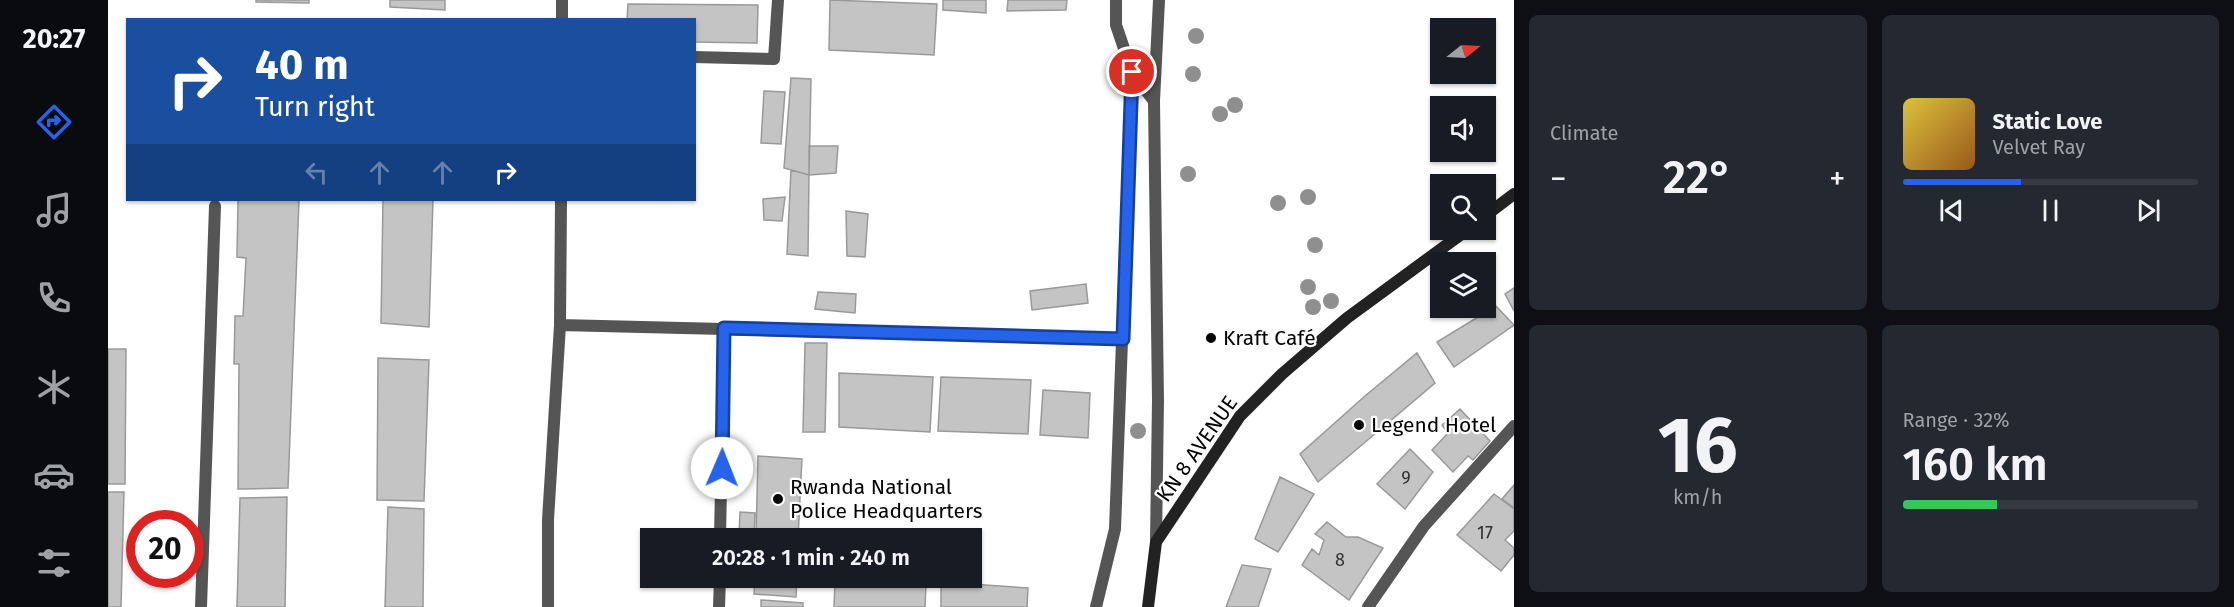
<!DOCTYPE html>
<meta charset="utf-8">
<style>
:root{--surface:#171b24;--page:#242831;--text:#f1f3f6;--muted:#9ea1a6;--line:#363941;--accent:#2563eb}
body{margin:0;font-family:"Fira Sans",sans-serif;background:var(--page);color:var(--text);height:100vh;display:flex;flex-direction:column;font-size:22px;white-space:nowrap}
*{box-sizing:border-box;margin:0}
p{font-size:20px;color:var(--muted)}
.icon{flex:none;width:33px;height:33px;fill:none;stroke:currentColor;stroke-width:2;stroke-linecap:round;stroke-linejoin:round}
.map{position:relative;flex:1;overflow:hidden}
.panel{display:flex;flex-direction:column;gap:15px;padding:15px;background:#0d0f14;width:720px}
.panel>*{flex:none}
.hud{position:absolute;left:18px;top:18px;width:570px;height:183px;border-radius:0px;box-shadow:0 2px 4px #0004;background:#1a4fa0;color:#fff;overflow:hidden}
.needle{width:39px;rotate:72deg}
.fabs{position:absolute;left:1322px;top:18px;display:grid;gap:12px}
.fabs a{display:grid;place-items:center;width:66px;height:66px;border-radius:0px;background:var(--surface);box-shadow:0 2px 4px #0004;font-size:30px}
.speed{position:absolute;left:18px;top:510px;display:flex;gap:12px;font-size:30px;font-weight:700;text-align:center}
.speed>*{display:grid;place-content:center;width:78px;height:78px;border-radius:50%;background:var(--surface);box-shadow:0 2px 4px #0004;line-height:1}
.speed .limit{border:9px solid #d22;background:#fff;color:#111}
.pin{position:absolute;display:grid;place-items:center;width:51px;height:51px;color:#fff;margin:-26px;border:3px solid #fff;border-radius:50%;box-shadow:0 2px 6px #0007}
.me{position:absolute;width:66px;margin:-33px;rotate:1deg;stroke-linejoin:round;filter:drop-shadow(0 0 4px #0008)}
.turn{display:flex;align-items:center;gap:21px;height:126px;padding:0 30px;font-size:27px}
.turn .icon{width:78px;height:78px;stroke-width:2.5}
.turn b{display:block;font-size:42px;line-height:51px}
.lanes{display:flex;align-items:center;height:57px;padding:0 30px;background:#0003;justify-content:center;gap:30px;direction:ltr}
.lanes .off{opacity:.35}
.big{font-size:45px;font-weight:600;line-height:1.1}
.panel .card{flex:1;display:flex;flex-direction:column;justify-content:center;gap:9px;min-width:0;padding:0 21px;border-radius:9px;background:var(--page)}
.panel .dial{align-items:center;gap:0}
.dial b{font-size:78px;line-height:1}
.song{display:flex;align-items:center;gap:18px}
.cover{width:72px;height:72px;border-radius:9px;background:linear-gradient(135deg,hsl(50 70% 55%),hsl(30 70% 35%))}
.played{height:6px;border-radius:3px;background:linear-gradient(90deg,var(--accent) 40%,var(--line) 40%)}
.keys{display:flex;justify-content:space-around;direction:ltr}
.heat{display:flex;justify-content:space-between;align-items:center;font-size:33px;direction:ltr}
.charge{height:9px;border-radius:4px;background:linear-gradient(90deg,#34c759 32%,var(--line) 0)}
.panel .tiles{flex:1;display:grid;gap:15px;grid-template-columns:repeat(2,1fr)}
.trip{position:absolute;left:532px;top:528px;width:342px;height:60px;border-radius:0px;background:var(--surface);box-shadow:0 2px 4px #0004;font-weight:600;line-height:60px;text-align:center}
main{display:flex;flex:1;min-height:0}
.menu{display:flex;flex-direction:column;width:108px;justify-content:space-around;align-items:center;background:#090b0e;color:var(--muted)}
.menu .icon{width:42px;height:42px}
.menu .selected{color:var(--accent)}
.menu b{font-size:27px;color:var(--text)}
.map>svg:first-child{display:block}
.building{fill:#c4c4c4;stroke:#999;stroke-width:1.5}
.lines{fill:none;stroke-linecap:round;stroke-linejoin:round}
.service{stroke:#555;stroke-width:12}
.minor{stroke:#555;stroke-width:12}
.secondary{stroke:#222;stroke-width:12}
.tree{fill:#8f8f8f}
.route-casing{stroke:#184099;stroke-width:15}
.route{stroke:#2563eb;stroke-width:10}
.poi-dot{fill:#000;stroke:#fff;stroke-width:2}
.labels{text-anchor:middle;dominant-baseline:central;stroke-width:4.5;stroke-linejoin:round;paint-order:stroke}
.number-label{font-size:18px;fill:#313131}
.poi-label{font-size:21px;fill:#000;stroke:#fff;text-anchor:start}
.street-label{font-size:21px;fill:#000;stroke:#fff}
</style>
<main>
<nav class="menu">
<b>20:27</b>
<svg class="icon selected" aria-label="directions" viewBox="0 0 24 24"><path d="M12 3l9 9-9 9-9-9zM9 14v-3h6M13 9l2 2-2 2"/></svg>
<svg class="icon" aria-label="music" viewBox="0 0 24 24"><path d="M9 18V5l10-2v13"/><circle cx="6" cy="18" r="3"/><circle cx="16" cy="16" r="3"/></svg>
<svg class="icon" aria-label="phone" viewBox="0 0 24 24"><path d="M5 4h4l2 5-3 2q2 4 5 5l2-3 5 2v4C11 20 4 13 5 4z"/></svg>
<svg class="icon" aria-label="climate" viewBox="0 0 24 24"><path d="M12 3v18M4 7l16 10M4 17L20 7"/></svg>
<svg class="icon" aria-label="car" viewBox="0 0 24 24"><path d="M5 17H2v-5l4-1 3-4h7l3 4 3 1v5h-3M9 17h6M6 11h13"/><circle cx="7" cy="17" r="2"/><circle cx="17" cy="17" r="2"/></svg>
<svg class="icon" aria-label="filters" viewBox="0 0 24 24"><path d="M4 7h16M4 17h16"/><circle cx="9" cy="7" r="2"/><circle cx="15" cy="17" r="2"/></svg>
</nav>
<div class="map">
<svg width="1406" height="607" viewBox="0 0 1406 607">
<rect width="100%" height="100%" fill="#fff"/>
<!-- building -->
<path class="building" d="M148,0H201V3L148,2Z
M282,0H337V10L282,7Z
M722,0L829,4L826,55L721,50Z
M835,0H878V13L835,10Z
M900,0H959L958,10L899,11Z
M520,4L650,5L649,43L586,42V20H519Z
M683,78L703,79L701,175L676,168Z
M656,91L677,92L673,144L653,143Z
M701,146H730L728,173L701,175Z
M683,170L701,175L700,256L679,254Z
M677,197L674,221L656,220L655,199Z
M130,200H191L180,488L130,489L131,364H126L127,316H135L138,258L129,257Z
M275,200H325L321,327L273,323Z
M738,211L760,214L757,257L739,256Z
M978,284L980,303L924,310L922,291Z
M1406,288V311L1397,294Z
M710,292L748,294L747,313L707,309Z
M1388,306L1406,325L1346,367L1329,342Z
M697,343H719L717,432H695Z
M0,349H18L17,484H0Z
M1309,353L1327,383L1210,482L1192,454L1257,396Z
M270,358L321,360L316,501L269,500Z
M731,373L825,377L822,432L731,427Z
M833,377L923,380L920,434L830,431Z
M935,390L982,393L980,438L932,435Z
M1352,409L1382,441L1365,460L1360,456L1345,472L1324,450L1340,433L1334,425Z
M1302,449L1325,472L1297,509L1269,484Z
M650,456L694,459L690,538H648Z
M1172,477L1206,494L1170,552L1147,539Z
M1406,485V508L1394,499Z
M0,492H16L13,607H0Z
M1386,494L1406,509V531L1397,540L1406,548V555L1393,571L1349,535Z
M179,497L177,607H129L132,498Z
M280,507L316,509L315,607H277Z
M632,512L647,513L646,536H631Z
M1219,522L1238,537H1250L1275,548L1241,600L1194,565L1204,549L1211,555L1216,540L1207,534Z
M1134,565L1163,569L1150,607H1118Z
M647,578H689L688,597L646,594Z
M727,581L818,585L817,607H726Z
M833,582L920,588L919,607H833Z
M653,600L695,603V607H653Z"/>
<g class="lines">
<!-- service -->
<path class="service" d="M1008,0V25L1024,72L1046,101
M454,20V0
M586,57L666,59L670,0
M452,325L1015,339
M612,538L616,328
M93,607L107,206
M440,607V520L452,325L453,200
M611,607L612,578
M988,607L1007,529L1024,72"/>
<!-- minor -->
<path class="minor" d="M1048,542L1050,400L1046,101L1051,0
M1260,607L1316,526L1406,426"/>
<!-- secondary -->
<path class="secondary" d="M1377,216L1406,194
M1040,607L1048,542L1132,416L1174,374L1239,318L1359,230"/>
</g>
<!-- trees -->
<g class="tree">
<circle cx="1088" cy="36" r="8"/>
<circle cx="1085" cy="74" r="8"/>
<circle cx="1127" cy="105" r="8"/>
<circle cx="1112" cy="114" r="8"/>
<circle cx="1080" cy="174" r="8"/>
<circle cx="1200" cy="197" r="8"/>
<circle cx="1170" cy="203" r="8"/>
<circle cx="1207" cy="245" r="8"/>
<circle cx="1200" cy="287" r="8"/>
<circle cx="1223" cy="301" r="8"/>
<circle cx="1205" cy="307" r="8"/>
<circle cx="1030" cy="431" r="8"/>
</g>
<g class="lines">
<!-- route casing -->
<g class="route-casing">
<path id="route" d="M614,468L616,328L1015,339L1024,72"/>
</g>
<!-- route -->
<use href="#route" class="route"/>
</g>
<!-- markers -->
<g class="poi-dot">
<circle cx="1103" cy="338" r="6"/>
<circle cx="1251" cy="425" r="6"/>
<circle cx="670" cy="499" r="6"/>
</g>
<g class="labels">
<!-- number labels -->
<g class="number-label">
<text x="1298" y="478">9</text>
<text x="1377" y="533">17</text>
<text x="1232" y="560">8</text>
</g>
<!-- poi labels -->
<g class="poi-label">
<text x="1115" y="338">Kraft Café</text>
<text x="1263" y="425">Legend Hotel</text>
<text x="682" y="487">Rwanda National<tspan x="682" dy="24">Police Headquarters</tspan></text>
</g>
<!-- street labels -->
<g class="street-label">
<text transform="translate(1089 449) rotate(-55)">KN 8 AVENUE</text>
</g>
</g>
</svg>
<div class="fabs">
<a><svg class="needle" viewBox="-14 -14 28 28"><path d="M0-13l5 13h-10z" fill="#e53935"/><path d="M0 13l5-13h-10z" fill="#9ea1a6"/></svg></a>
<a><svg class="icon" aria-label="sound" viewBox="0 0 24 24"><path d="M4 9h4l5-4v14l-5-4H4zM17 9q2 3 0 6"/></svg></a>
<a><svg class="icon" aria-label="search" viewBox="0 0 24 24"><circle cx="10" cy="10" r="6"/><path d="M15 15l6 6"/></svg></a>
<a><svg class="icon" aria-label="layers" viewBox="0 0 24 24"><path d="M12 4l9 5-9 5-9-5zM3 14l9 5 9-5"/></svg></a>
</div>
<div class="speed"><div class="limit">20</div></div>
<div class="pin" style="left:1024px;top:72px;background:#d93025"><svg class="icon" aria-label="arrive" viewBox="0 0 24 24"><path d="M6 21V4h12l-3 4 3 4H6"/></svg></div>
<svg class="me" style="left:614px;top:468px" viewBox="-20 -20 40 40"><circle r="19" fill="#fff"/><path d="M0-13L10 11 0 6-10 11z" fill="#2563eb"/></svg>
<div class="trip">20:28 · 1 min · 240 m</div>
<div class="hud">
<div class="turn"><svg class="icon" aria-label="right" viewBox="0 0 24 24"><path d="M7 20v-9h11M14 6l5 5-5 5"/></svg><div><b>40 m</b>Turn right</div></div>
<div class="lanes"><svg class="icon off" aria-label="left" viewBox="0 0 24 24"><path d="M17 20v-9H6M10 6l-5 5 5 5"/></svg><svg class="icon off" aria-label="ahead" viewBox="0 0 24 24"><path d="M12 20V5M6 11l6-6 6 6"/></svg><svg class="icon off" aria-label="ahead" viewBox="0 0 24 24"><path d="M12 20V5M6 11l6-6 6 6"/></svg><svg class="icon" aria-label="right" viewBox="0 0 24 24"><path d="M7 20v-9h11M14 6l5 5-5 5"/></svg></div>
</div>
</div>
<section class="panel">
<div class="tiles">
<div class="card"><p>Climate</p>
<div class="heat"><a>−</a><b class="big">22°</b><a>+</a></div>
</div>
<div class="card">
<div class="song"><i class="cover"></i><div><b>Static Love</b><p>Velvet Ray</p></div></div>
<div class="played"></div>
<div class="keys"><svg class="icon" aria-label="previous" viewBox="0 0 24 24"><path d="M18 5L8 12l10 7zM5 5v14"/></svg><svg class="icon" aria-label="pause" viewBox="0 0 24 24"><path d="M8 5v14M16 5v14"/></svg><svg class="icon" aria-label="next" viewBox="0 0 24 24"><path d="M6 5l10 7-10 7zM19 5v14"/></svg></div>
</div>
<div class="card dial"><b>16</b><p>km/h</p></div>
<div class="card"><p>Range · 32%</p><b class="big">160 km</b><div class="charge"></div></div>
</div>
</section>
</main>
